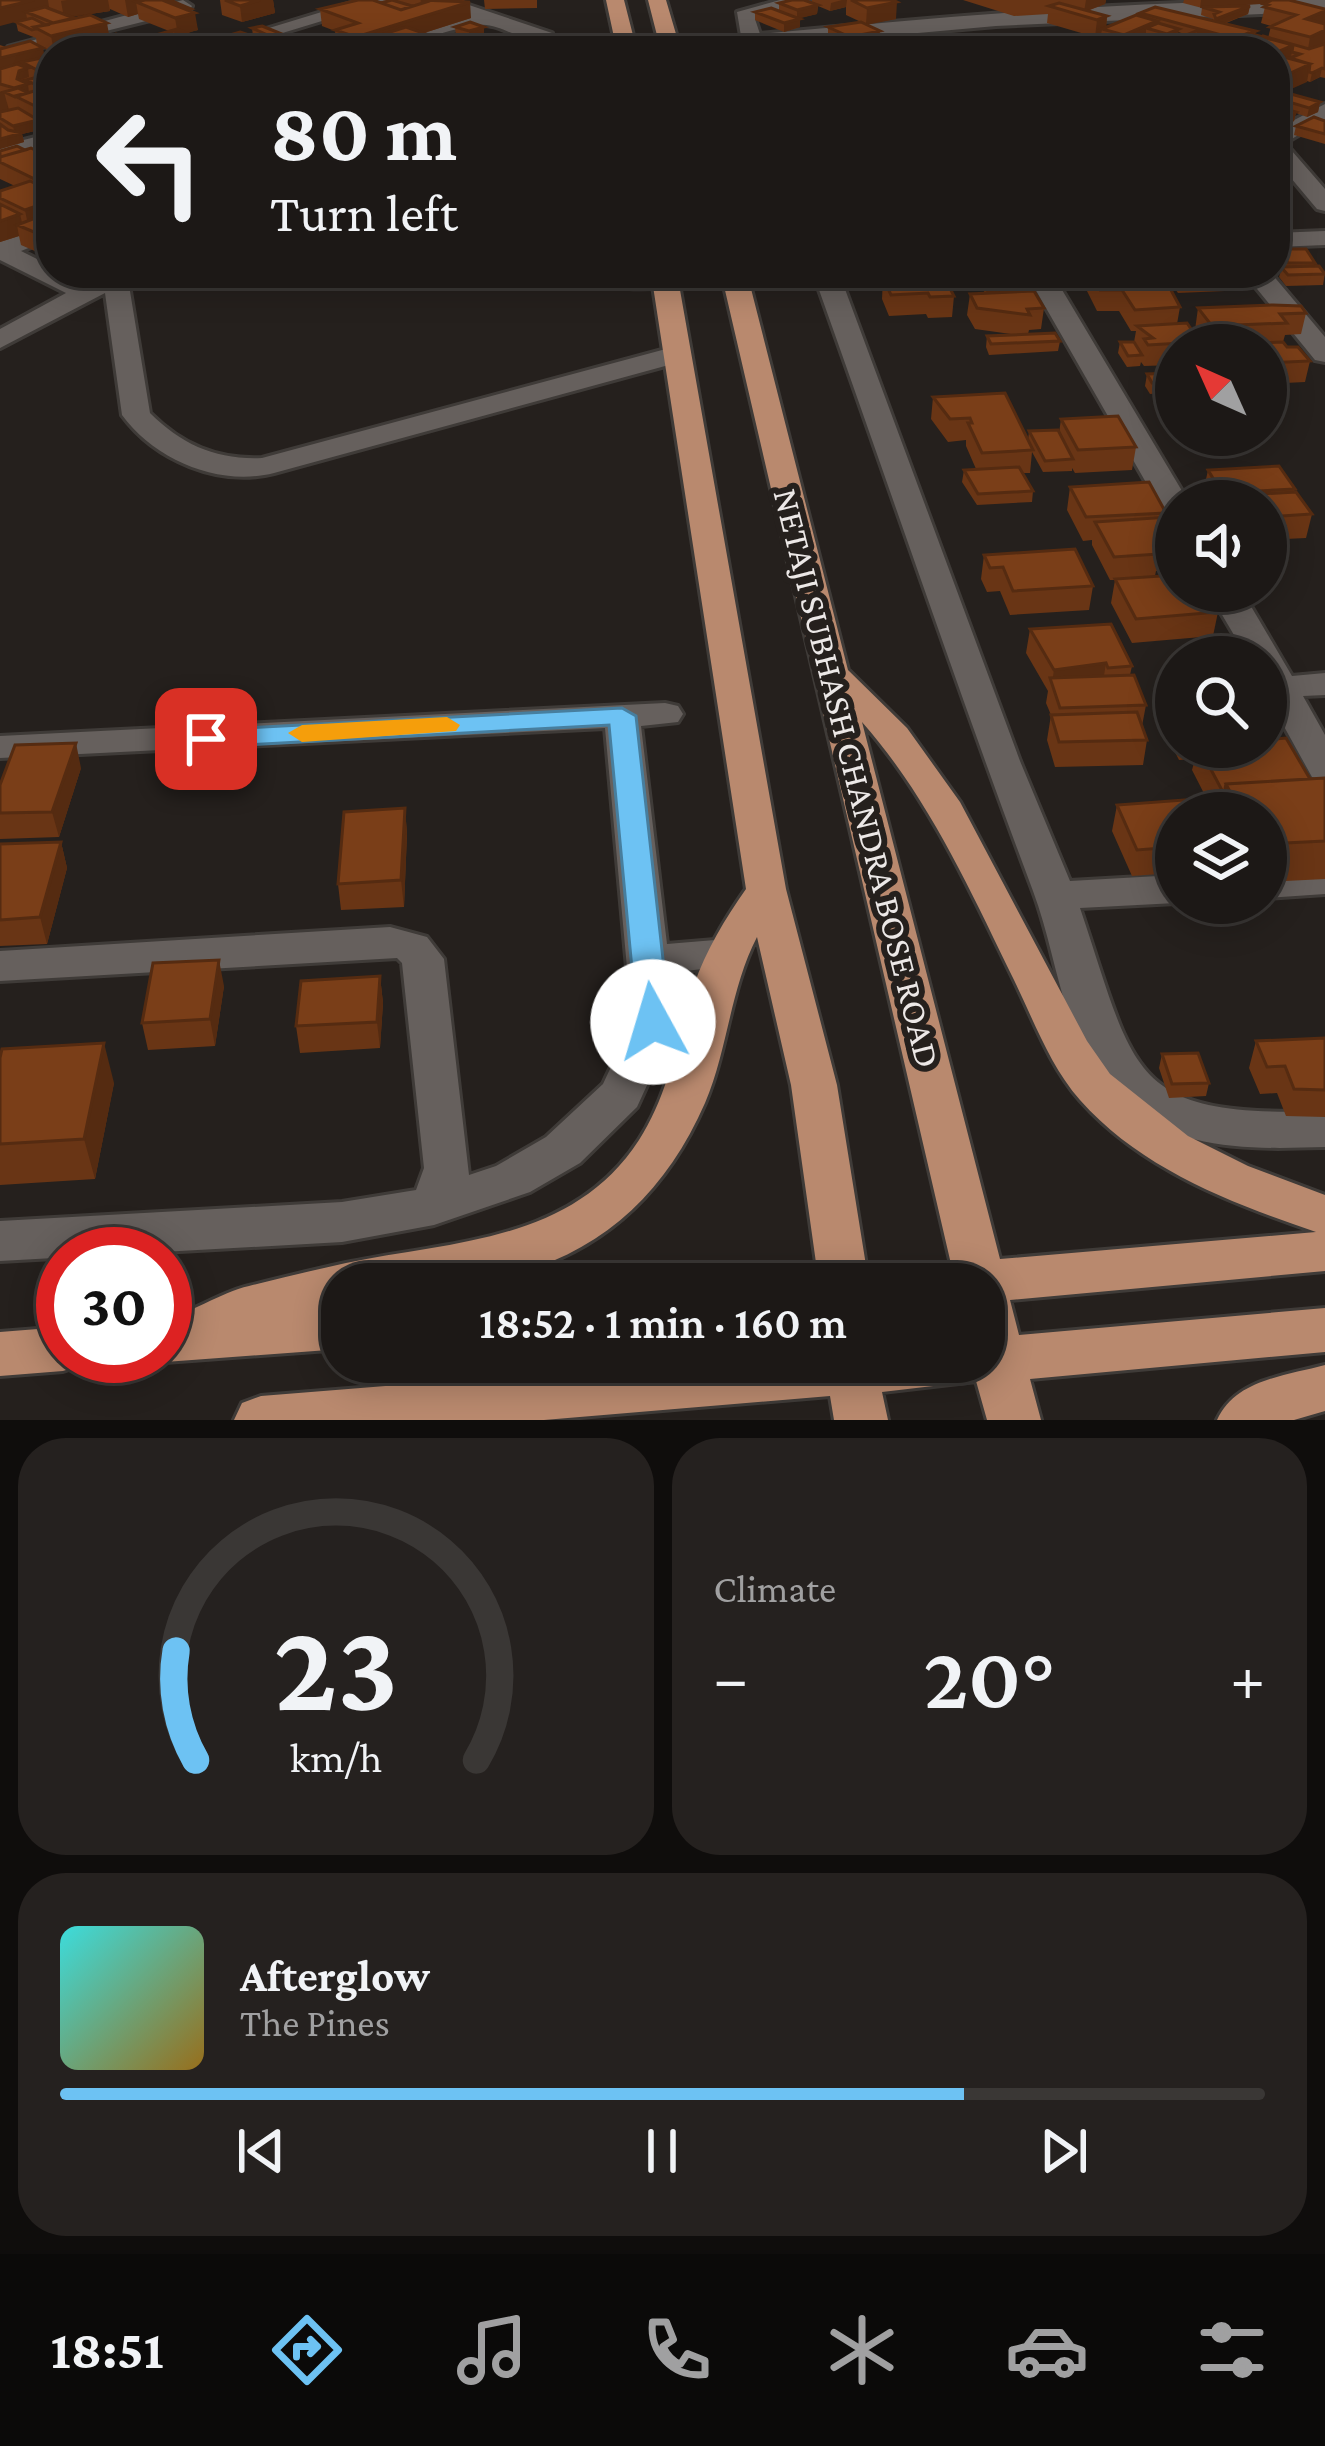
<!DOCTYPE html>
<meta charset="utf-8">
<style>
:root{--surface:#1c1816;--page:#25211f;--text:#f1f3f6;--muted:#a0a0a1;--line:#3a3735;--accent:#6dc2f3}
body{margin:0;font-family:"Crimson Pro",serif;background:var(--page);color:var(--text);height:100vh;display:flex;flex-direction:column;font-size:45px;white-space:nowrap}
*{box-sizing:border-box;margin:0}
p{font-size:39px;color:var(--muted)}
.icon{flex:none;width:66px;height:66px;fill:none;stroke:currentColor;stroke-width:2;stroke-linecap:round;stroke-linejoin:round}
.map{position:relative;height:1420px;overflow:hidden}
.details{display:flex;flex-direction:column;gap:18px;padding:18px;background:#0f0d0c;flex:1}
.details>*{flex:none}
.top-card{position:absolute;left:36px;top:36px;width:1254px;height:252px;border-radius:48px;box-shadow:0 6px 30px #0003,0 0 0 3px var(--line);background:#1c1816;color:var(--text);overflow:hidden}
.needle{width:78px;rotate:315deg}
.controls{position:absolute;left:1155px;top:324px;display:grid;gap:24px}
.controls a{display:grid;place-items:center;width:132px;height:132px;border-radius:50%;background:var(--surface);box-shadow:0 6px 30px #0003,0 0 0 3px var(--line);font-size:60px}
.speed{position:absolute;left:36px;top:1227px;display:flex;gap:24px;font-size:60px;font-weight:700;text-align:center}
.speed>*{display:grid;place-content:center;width:156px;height:156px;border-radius:50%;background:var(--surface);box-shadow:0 6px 30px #0003,0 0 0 3px var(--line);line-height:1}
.speed .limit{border:18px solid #d22;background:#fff;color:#111}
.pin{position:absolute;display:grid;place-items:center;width:102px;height:102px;color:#fff;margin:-51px;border-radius:24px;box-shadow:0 6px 18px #0006}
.me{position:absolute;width:132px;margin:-66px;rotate:354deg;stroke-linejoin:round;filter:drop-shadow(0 0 9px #0008)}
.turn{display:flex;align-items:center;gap:42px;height:252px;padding:0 36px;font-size:54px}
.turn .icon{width:156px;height:156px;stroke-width:2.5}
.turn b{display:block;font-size:84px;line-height:102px}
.big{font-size:90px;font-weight:600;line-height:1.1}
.details .widget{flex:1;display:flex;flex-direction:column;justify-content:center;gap:18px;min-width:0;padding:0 42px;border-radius:48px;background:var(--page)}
.details .dial{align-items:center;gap:0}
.dial svg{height:312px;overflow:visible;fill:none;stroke:var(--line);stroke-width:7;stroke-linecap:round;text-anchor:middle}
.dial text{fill:var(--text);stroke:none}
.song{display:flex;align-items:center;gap:36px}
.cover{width:144px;height:144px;border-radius:18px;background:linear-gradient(135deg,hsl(180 70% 55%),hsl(40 70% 35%))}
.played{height:12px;border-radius:6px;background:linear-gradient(90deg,var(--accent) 75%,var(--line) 75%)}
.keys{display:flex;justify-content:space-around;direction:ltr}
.heat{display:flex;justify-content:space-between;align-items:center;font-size:66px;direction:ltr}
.details .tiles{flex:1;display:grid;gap:18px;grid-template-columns:1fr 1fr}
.widget:last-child{grid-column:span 2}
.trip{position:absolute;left:321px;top:1263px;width:684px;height:120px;border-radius:48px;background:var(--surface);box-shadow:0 6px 30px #0003,0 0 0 3px var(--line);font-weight:600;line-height:120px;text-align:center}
.dock{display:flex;height:192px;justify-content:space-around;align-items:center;background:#0b0a09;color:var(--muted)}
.dock .icon{width:84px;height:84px}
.dock .active{color:var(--accent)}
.dock b{font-size:54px;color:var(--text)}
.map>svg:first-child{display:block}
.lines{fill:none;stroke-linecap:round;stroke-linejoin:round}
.minor-casing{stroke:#3f3b38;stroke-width:6}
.major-casing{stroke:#3f3b38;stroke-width:6}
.minor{fill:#66605d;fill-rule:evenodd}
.major{fill:#b9896e;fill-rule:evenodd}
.wall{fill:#693515;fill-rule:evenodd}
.shaded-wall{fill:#552b11}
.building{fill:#7a3e18;stroke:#552b11;stroke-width:3}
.route{fill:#6dc2f3;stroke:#477e9e;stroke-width:3}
.slow{fill:#f59e0b}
.labels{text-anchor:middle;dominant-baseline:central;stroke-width:12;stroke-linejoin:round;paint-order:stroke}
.street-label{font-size:36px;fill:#ece8e7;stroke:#25201d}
</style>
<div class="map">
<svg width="1325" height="1420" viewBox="0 0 1325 1420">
<rect width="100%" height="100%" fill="#25201d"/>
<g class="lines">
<!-- minor casing -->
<g class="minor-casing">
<path id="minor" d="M183,0L192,6L190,10L18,53L8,47Z
M361,0H391L266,38L256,32Z
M780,0H810L755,19L760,34C947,16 1137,0 1325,0V11L996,26L718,51H658L668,45L741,36L737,12Z
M463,3L552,33C527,51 504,22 479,25C439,29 407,51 366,51L465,16L454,9Z
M1097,39L1104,41V49L1066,51Z
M1325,104V119L1285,143L1325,189V211L1317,209L1275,159V130Z
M51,133V147L0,160V146Z
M51,223V239L21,251L51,266V273H66L85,283L105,273H127L150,413C182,445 217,460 262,458L677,346L691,354L687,360L274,473C219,487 155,460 122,415L105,293L0,348V329L66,293L0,260V241Z
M1325,231V245L1275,247V233Z
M553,273H705C676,298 593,287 557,278Z
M813,273H839L1020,761L1070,881L1176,875V903L1080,908C1136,1074 1128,1118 1325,1111V1147C1257,1149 1181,1152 1125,1105C1062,1052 1060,962 1033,891C956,686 887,479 813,273Z
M1026,273H1052L1188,501H1176V516L1160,507Z
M1244,273H1271L1325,337V362L1315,360Z
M1208,591H1242L1292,676L1325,673V695L1303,696L1325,735V781L1312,777L1266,694V657H1247Z
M665,703L678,706L683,714L678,722L641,726L667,944L727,939L742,944L748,954L742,964L670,973L676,1022L637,1107L580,1163L530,1192L434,1225L342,1242L0,1261V1221L342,1202L416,1190L424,1168L402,963L397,958L0,981V951L390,927L427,937L444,959L469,1175L496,1166L546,1137L603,1084L632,1022L605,728L0,758V736Z
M1325,868V894L1266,898V870Z"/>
</g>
<!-- major casing -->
<g class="major-casing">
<path id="major" d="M606,0H624L637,51H617Z
M648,0H666L681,51H661Z
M651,273H677L786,889L837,1085L869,1284H819L791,1085L757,937C730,989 728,1049 705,1103C660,1206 583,1268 470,1283C429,1289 384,1284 342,1284V1349L165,1362L148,1356H165V1318C187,1316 221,1292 249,1286C281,1278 314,1270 346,1263C453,1241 573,1242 639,1140C670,1092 677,1038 694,985C706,950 725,919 746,889Z
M721,273H747L848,670L907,728L960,802L1087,1041L1110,1074L1188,1136L1248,1166L1325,1195V1271L1010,1300L1019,1335L1325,1308V1352L1030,1379L1041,1420H987L976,1381L882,1392L888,1420H834L830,1396L544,1420H234L242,1403L261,1396L686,1362H984V1284H930L937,1269L951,1264ZM862,722C929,798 970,890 1014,980C1034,1021 1050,1066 1080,1100C1141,1169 1231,1203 1316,1232L1000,1259Z
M63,1327V1356H85L81,1365L63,1371L0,1376V1332Z
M1325,1365V1411L1294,1420H1217C1236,1379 1285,1376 1325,1365Z"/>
</g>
<!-- minor -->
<use href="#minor" class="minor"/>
<!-- major -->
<use href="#major" class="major"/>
</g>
<!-- wall -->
<path class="wall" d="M0,0H174L191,11L198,30L186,33L187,37L201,44L253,36L252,28L284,43L275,45L283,51H100L108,48L104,47L103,42L65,51L51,52L43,48L47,129L38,125L39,130L22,134L24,142L0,149V45L6,47L37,45L36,38L18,31L16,22ZM110,9L128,17L138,14L139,19L169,31L134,42L109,36L70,17L110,11Z
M220,0H273L275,13L242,22L222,15Z
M390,0H464L471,18L424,33L426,39L437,47L439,46L438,40L490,48V51H348L337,47L335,31L322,26L320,9Z
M484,0H537V8L485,9Z
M812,0H893L896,19L867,24L879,39L849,45L828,35V27L861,22L846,15V7L830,11L818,6L817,14L799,18L800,27L784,32L755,20V12L779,11V3H812Z
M963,0H1106L1105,4L1087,11L1107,16L1106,27L1140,16V13L1212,21L1213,19L1201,15L1202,8L1183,3L1184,0H1289L1325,9V78L1320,77L1310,82L1307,81L1284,92L1320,102L1318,112L1307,117L1296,113L1294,121L1281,128L1275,126V51H1197L1180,46L1181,37L1188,35L1178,32V38L1166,42L1145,36L1146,34L1123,44L1101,38V35L1095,37L1047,23L1048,14L1014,16ZM1266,3L1261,23L1271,26L1268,38L1255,35L1256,31L1224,24L1248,14L1250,6H1226Z
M455,27L484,35L469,40L456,35Z
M1325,121V144L1294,135L1296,126Z
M0,151L51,158V258L21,245L19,236L0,242V191L15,186L0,179Z
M1280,249L1315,263L1314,266L1325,273L1323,285L1286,286L1279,277L1282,267L1278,260Z
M954,273H1017L1015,288L991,293L1044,308L1041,329L1029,330L1028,334L1060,341L1058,351L989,355L986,347L987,336L1018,335L975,329L967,315L970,294L985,293L983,290H963Z
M1083,273H1162L1180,307L1177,324L1200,342V345H1176V365L1144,366L1141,362L1140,366L1127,367L1118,353L1120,342H1134L1136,331H1131L1119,311H1097L1082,281Z
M1169,273H1245L1250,279L1248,290L1178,293L1168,279Z
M893,274L954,296L952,317L928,318L926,314L889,316L882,299L883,278H893Z
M1198,308L1306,313L1301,334L1285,335L1283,342L1287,347L1310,361L1305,382L1266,384V345H1206L1195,330Z
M1176,373V406H1170L1162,393L1150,394L1145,386L1147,374Z
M933,397L1028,441L1029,431L1059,433L1061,419L1136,447L1132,470L1075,473L1072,468V471L1043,472L1032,452L1030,473H1023L1033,491L1032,502L977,505L962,482L964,470L976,469L966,446V440L948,442L931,419Z
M1208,470L1295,489L1294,492L1312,514L1306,538L1266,540V501H1208L1203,493Z
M1070,487L1166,513V517L1176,528V570L1156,571L1155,576L1218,612L1213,636L1132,643L1111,603L1115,580H1110L1092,545V540L1083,541L1067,510Z
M984,555L1093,586L1089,610L1010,615L1000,591L987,592L981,579Z
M1030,629L1132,666L1130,675L1146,705L1142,726L1147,740L1143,765L1055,767L1047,740L1051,715L1046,703L1048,691L1026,653Z
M1266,681L1280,703L1271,739L1310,779L1325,778V879L1266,882V813H1214L1192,770L1195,759L1179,760L1155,713L1160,688L1176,687V747H1266Z
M81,768L59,837L0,839V785Z
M1117,805L1176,813V862H1174L1172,873L1132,876L1112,831Z
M405,808L407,834L404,907L341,910L338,884Z
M61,842L67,868L47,944L0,946V844Z
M380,976L383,1003L380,1048L300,1053L296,1026Z
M224,986L215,1046L148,1050L142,1023Z
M1325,1038V1117L1286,1116L1277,1093L1260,1094L1249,1068L1256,1041Z
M1162,1054L1209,1083L1206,1096L1169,1098L1159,1068Z
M0,1058L114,1083L95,1179L0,1185Z"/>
<!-- shaded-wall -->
<path class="shaded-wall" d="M34,0H48L50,14L26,12L27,19L0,26V8Z
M67,0H108L110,11L64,18L61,1Z
M125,0H174L175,5L136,2L138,14L128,17Z
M260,0H273L275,13L242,22L240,6Z
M842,0H847L846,7L830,11L831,3Z
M1086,0H1106L1105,4L1084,12Z
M1201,0H1274V3L1200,8Z
M470,2L471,18L389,44L371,38L372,50L357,51L356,37Z
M897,2L896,19L866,25L867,8Z
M818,5L817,14L797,19V10Z
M1250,6L1248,14L1214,27L1216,19Z
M191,9V14L195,13L198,30L178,35L175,18Z
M1325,11V27L1306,19Z
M1107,16L1106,30L1102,29L1101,35L1095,37L1097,20Z
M800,19V27L784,32V23Z
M1157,21L1156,29L1146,28V34L1123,44L1124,35Z
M107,23L110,40L102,38L103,42L65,51H54L51,36Z
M484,27V35L469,40V31Z
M1179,29L1178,38L1166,42L1167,34Z
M1325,30V46L1307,55L1310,37Z
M880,31L879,39L849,45L850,37Z
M282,34L284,43L273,45L272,37Z
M426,34L427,46L437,43V51H391V45Z
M258,38L260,51H216Z
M201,42L195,45L196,51H174Z
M1293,45L1290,63L1275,69V53Z
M43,48L46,65L22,62L24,69L28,68L29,77L20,80L28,84L29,93L16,97L17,79L0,77V53Z
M1310,64L1307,82L1280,94L1284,76Z
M51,67V77L41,80L39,71Z
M1322,68L1320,77L1310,82L1312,73Z
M0,92H4L11,117L0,118Z
M1320,102L1318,112L1307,117L1309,108Z
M51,108V127L47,129L43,110Z
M1296,112L1294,121L1281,128L1283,118Z
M38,120L39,130L22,134L24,142L0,149V139L15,135L13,126Z
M51,201V223L29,230L25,210Z
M20,214L23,227L17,225L19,236L0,242V221Z
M988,273H1017L1015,288L986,294Z
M1106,663L1102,688L1052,683L1054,670Z
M76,743L81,768L59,837L52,812Z
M405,808L407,834L404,907L401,880Z
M61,842L67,868L47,944L40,917Z
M219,960L224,986L215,1046L210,1019Z
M380,976L383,1003L380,1048L377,1022Z
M104,1043L114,1083L95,1179L84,1139Z"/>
<!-- building -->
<path class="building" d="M0,0H34L0,8Z
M145,0H163L195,13L175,18L136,2Z
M225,0H260L240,6Z
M358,0H373L401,10L426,2L421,0L470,2L356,37L335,30L358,23L320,9Z
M392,0L412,6L401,10L381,3Z
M792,0H804L818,5L797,10L779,3Z
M851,0H893L897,2L867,8Z
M1272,0H1289L1325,9V11L1306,19L1325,24V30L1310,37L1270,27L1296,15L1264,7L1268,5L1264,4Z
M172,1L191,9L187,10L167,2Z
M1059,3L1107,16L1097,20L1049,6Z
M1250,6L1216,19L1214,14L1219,12L1202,7Z
M45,7L74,18L53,23L26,12Z
M1155,7L1256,31L1236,39L1140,13Z
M771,8L800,19L784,23L755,12Z
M90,15L107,23L51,36L34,27Z
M1136,15L1157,21L1124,35L1102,29Z
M32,18L46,25L34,27L36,29L32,30L16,22Z
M470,22L484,27L469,31L455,27Z
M861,22L880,31L850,37L828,27Z
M1158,23L1179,29L1167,34L1146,28Z
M262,26L282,34L272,37L252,28Z
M406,27L426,34L391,45L371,38Z
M177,29L187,33L182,35L174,31L138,40Z
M174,31L201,42L174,50L124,45Z
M1196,31L1230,41L1216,47L1181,37Z
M240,32L258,38L216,51L195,45Z
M1248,33L1293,45L1275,53V51L1208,50Z
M116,34L134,42L124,45L125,48L102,38Z
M455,35L490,48L480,51L454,42L448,44L438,40Z
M1263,36L1309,49L1325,44V69L1322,68L1312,73L1309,72L1310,64L1290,58L1300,54L1292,52L1293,45L1262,37Z
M424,38L437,43L410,51H384Z
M262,40L283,47L271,51H228Z
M30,41L43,48L0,58V49Z
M454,42L480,51H424Z
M114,46L126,51H100Z
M51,56V67L39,71L22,62Z
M1280,56L1310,64L1284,76L1275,74V58Z
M17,64L28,68L19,71L17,79L28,84L14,88L0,84V69Z
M51,74V92L26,80Z
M18,88L28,93L15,97L4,92Z
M42,89L51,93V108L43,110L15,96Z
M1280,91L1320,102L1309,108L1275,98V93Z
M1275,106L1296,112L1283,118L1275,116Z
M18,108L38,120L13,126L0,118V112Z
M1314,117L1325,121V134L1296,126Z
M0,124L8,130L22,133L0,139Z
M17,146L25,150L0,157V151Z
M31,148L51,158V187L0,162V157Z
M30,181L51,191V201L25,210L0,198V191Z
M0,204L20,214L0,221Z
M51,212V239L17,225Z
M1280,249H1306L1315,263H1288Z
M1319,266L1325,274L1288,275L1281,267Z
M909,273H938L940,275L897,277L893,274Z
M1091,273H1162L1180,307L1135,310L1122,290H1100Z
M1173,273H1245L1250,279L1180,282Z
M943,275L954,296L930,297L928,293L891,295L883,278Z
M1034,291L1044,308L1027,309L1030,315L977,308L970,294Z
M1273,305L1301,306L1306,313L1280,314L1287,323L1212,326L1198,308Z
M1187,323L1200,342L1148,345L1144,339L1153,338L1137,326Z
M1055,333L1060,341L991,344L987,336Z
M1120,342H1134L1142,355L1128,356Z
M1283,342L1287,347H1298L1310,361L1266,363V345L1229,344Z
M1176,373V395H1172L1164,382L1152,383L1147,374Z
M1005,393L1033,450L982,453L968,423H972L970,418L950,419L933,397Z
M1118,416L1136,447L1078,450L1061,419Z
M1058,430L1073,459L1045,461L1029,431Z
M1279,466L1295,489L1222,493L1208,470Z
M1019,467L1033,491L978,494L964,470Z
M1149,482L1166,513L1086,517L1070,487Z
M1296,492L1312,514L1266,517V501H1230L1226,496Z
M1169,517L1176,528V546L1155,547L1159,554L1114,557L1095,522Z
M1075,549L1093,586L1013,591L1003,567L990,568L984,555Z
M1176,575V591H1206L1218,612L1136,619L1115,579Z
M1111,624L1132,666L1108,668L1106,663L1054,670L1030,629Z
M1134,675L1146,705L1060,708L1050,678Z
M1266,681H1267L1280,703L1266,704Z
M1176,687V719L1160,688Z
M1137,712L1147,740L1059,742L1051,715Z
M1266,715L1274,729H1266Z
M1286,738L1310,779L1226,784L1224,794L1199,747H1266V740Z
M76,743L52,812L0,813V785L15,745Z
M1325,778V841L1266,844V813H1241L1226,784Z
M1197,799L1204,813H1176V836H1172L1176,847L1137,850L1117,805Z
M405,808L401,880L338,884L344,812Z
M61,842L40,917L0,920V844Z
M219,960L210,1019L142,1023L153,963Z
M380,976L377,1022L296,1026L301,981Z
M1325,1038V1090L1294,1089L1285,1066L1267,1067L1256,1041Z
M104,1043L84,1139L0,1144V1058L2,1049Z
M1198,1053L1209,1083L1172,1084L1162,1054Z"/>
<!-- route -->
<path class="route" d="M622,708L636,716L670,1022L665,1030H642L637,1022L609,725L206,747L192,739L206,730Z"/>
<!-- slow -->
<path class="slow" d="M447,717L460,725L456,731L302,742L288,733L302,725Z"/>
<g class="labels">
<!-- street labels -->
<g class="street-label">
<text transform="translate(857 778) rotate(76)">NETAJI SUBHASH CHANDRA BOSE ROAD</text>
</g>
</g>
</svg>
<div class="controls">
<a><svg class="needle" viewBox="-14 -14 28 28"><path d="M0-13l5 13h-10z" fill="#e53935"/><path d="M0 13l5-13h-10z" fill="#a0a0a1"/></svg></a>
<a><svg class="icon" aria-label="sound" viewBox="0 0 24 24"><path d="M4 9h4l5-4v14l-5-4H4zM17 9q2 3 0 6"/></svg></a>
<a><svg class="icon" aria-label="search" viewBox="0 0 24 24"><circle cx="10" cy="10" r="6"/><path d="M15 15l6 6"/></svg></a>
<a><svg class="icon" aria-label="layers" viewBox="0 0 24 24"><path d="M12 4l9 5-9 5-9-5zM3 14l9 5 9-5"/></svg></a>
</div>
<div class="speed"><div class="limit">30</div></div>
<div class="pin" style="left:206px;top:739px;background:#d93025"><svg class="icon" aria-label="arrive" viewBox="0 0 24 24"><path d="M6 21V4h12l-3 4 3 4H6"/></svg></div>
<svg class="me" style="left:653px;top:1022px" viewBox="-20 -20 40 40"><circle r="19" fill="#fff"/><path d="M0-13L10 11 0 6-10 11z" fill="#6dc2f3"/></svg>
<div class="trip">18:52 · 1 min · 160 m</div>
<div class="top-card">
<div class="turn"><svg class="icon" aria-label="left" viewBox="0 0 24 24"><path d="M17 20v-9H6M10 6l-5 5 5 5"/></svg><div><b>80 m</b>Turn left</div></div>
</div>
</div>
<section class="details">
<div class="tiles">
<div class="widget dial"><svg viewBox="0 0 100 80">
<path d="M14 69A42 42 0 1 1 86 69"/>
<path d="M14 69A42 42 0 0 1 9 41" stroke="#6dc2f3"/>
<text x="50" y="56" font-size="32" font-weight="700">23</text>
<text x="50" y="72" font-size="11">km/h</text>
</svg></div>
<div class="widget"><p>Climate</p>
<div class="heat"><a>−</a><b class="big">20°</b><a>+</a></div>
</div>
<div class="widget">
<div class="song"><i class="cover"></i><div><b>Afterglow</b><p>The Pines</p></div></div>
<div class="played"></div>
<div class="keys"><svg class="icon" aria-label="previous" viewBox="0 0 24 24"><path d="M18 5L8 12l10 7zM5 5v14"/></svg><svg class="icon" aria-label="pause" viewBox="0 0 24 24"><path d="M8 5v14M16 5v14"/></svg><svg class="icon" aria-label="next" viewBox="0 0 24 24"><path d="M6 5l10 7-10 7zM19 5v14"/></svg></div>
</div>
</div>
</section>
<nav class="dock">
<b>18:51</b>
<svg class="icon active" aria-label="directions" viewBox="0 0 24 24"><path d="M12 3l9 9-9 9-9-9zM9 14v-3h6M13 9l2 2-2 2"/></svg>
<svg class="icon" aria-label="music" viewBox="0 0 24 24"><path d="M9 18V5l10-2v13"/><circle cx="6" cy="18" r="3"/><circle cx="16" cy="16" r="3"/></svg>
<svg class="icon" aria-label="phone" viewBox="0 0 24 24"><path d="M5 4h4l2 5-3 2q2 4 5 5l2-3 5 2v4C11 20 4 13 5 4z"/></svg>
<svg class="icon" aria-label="climate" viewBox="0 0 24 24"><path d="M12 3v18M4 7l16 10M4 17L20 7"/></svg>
<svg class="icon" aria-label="car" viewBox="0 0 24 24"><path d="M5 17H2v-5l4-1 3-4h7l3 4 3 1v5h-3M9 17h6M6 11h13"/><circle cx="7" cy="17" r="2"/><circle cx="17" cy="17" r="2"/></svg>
<svg class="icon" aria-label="filters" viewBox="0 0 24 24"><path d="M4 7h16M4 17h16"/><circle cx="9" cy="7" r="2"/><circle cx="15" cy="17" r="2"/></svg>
</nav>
